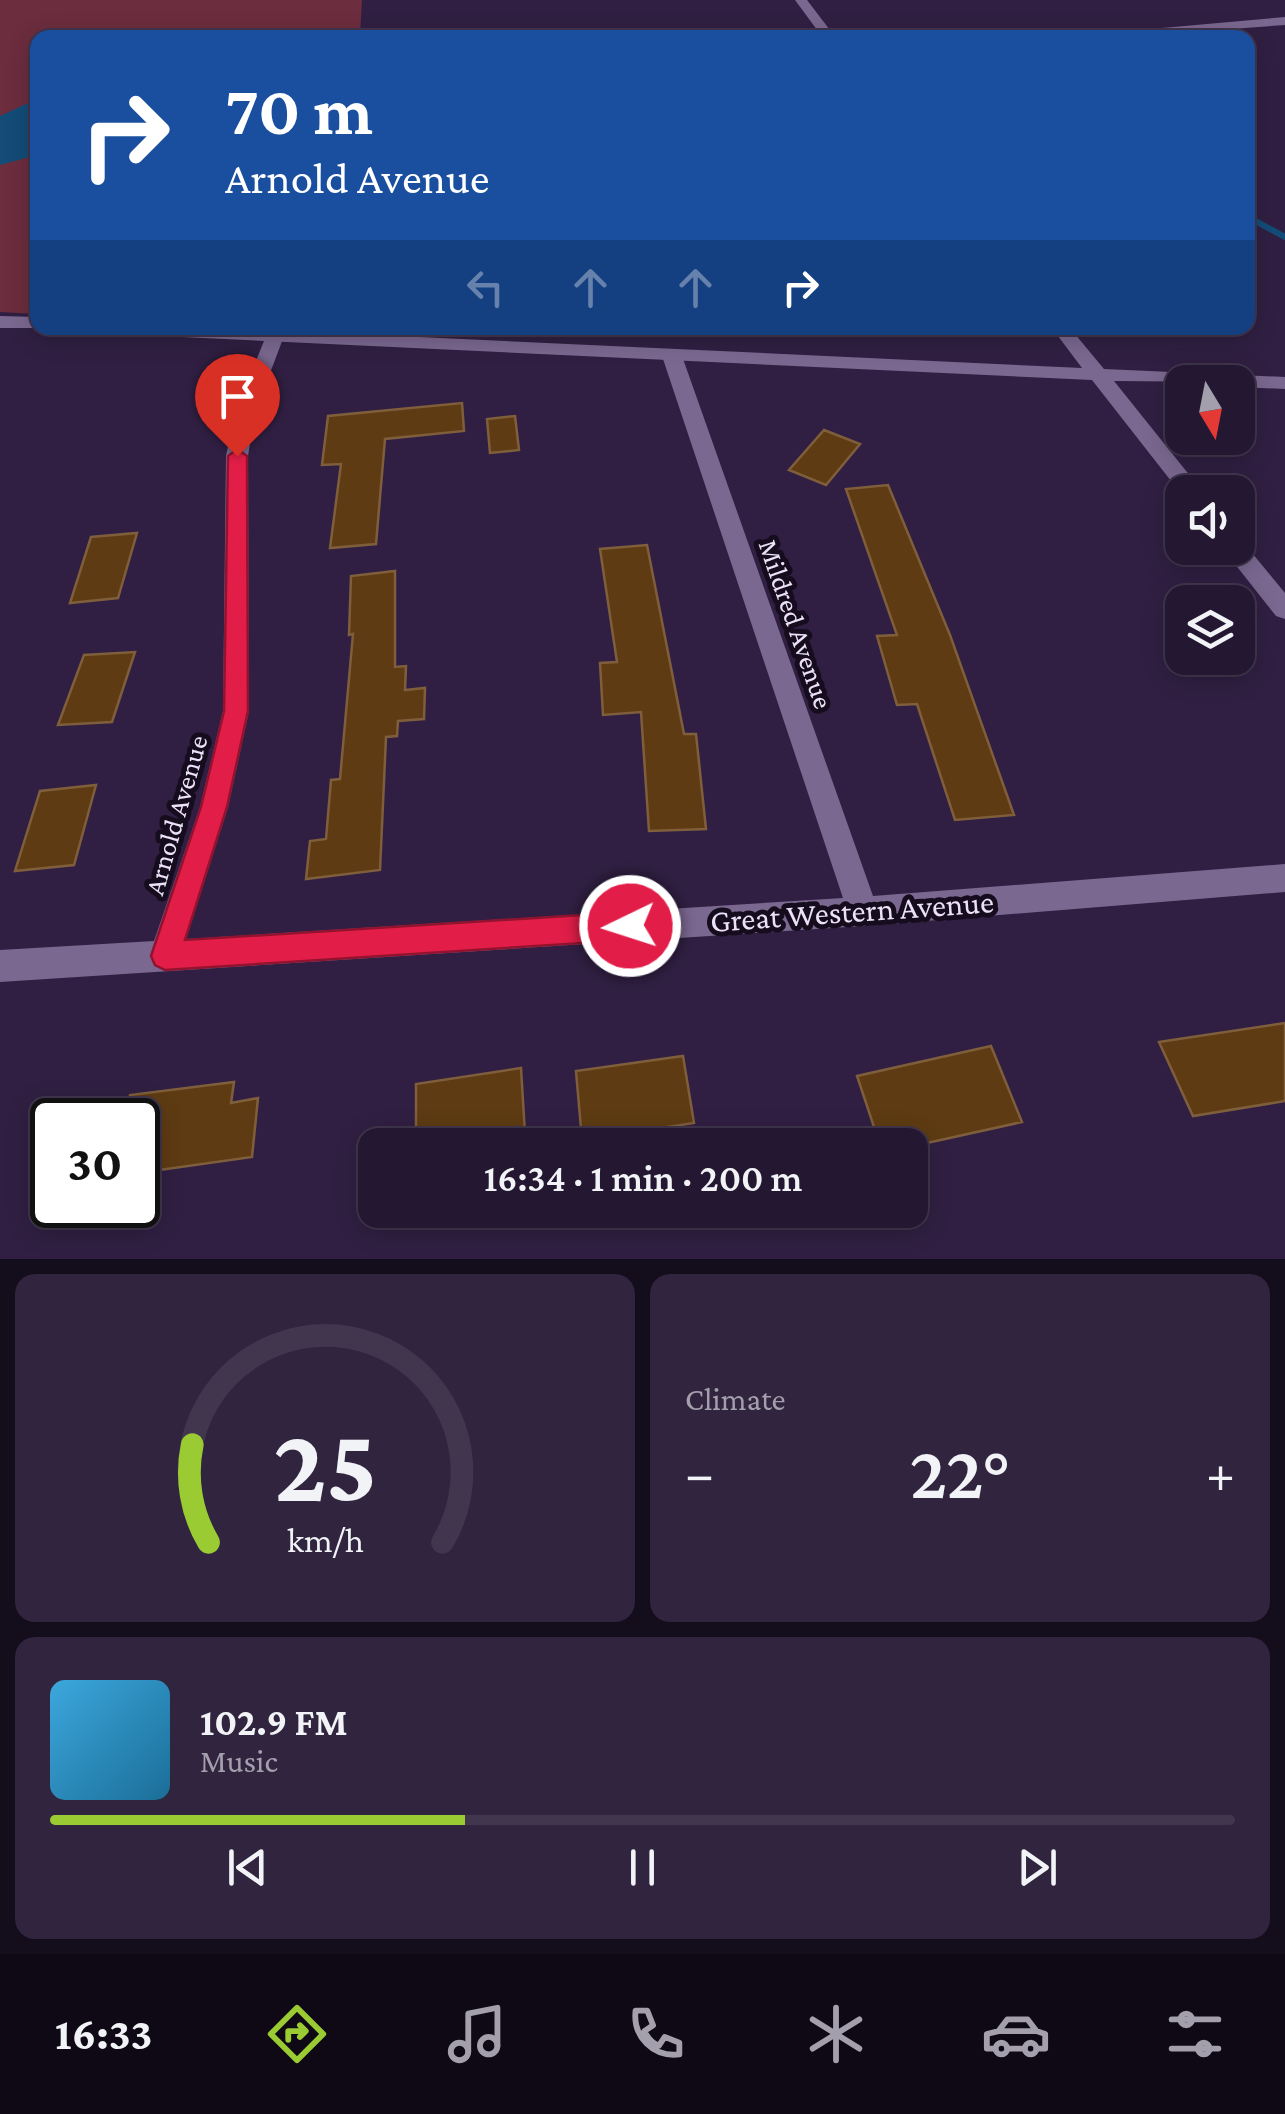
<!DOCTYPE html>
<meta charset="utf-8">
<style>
:root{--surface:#241732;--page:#30243e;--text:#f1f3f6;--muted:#a39fac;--line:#41364d;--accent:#9bcb33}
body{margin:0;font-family:"Crimson Pro",serif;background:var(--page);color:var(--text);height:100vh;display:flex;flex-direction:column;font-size:38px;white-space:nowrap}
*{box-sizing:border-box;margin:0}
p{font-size:32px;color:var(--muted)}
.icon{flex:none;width:55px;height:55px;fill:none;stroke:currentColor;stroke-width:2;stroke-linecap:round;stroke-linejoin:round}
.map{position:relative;height:1259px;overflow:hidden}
.details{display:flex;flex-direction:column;gap:15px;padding:15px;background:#140d1c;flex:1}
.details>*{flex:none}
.top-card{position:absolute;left:30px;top:30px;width:1225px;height:305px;border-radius:20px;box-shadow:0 5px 25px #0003,0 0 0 2px var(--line);background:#1a4fa0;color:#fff;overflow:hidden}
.needle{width:65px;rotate:170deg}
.fabs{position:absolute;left:1165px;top:365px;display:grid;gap:20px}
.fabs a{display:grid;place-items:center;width:90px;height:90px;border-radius:20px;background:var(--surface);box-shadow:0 5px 25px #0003,0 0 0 2px var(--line);font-size:50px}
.speed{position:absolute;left:30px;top:1098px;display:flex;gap:20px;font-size:50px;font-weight:700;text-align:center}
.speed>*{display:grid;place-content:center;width:130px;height:130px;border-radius:50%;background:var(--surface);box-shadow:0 5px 25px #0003,0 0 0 2px var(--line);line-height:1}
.speed .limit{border:5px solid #111;border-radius:15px;background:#fff;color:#111}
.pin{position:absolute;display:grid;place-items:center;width:85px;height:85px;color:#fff;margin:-102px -42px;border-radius:50% 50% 50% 0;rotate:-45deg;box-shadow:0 0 10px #0007}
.pin .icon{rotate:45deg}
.me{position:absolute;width:110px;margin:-55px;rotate:266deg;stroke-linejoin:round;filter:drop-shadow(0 0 8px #0008)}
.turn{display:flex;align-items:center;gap:35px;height:210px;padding:0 30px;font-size:45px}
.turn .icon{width:130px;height:130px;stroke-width:2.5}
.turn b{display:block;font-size:70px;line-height:85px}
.lanes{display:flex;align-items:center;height:95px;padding:0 30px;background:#0003;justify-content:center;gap:50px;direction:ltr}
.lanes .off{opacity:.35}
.big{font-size:75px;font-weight:600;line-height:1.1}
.details .card{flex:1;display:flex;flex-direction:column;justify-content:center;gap:15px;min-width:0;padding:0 35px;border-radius:20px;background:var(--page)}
.details .dial{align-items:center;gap:0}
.dial svg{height:260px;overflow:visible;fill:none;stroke:var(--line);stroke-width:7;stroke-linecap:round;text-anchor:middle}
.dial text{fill:var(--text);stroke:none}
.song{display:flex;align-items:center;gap:30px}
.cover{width:120px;height:120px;border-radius:15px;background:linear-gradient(135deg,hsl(200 70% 55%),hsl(200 70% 35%))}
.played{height:10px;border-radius:5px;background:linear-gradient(90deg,var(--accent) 35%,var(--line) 35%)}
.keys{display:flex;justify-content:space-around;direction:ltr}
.heat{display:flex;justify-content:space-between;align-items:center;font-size:55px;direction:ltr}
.details .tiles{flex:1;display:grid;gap:15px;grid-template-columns:1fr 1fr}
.card:last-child{grid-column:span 2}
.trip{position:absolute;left:358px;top:1128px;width:570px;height:100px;border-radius:20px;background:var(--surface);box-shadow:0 5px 25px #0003,0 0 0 2px var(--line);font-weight:600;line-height:100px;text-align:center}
.tab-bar{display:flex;height:160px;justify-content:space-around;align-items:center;background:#0e0914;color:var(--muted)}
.tab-bar .icon{width:70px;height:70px}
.tab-bar .active{color:var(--accent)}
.tab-bar b{font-size:45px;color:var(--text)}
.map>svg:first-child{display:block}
.green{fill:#6c2d3e}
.water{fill:#134c77}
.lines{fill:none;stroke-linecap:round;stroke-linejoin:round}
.stream{stroke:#134c77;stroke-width:6}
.building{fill:#5e3b12;stroke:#7f5e3c;stroke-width:2.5}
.street{fill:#7b6890;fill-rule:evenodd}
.secondary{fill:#7b6890;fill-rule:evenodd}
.route{fill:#e11d48;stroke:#92132f;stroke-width:2.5}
.labels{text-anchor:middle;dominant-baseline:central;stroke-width:10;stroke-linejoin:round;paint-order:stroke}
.street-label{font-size:28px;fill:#ebe1f8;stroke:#150d1d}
.near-street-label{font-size:32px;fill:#ebe1f8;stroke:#150d1d}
</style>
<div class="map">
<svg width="1285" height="1259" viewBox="0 0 1285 1259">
<rect width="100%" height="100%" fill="#301f42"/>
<!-- green -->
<path class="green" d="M0,0H362L360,37L38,38L37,314L0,312Z"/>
<!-- water -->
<path class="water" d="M37,99V155L0,165V116Z"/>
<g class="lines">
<!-- stream -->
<path class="stream" d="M1248,217L1285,237"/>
</g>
<!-- building -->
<path class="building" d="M462,403L464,431L385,439L376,544L330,548L341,464L322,465L328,416Z
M515,416L519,450L490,453L487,419Z
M824,430L860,444L826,485L789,470Z
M888,485L950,635L1014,815L955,820L917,704L897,705L877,636L897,635L846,489Z
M137,533L118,598L70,603L91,537Z
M647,545L684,734H696L706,829L649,831L641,712L603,715L600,663L617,662L600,549Z
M395,571V667L406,666L405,690L425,688L424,719L398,721L397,736L386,737L380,870L306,879L310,841L326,839L331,780L340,779L353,634L349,635L351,576Z
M135,652L112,722L58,725L84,655Z
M96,785L74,865L15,871L40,791Z
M1285,1023V1101L1193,1116L1159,1042Z
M991,1046L1022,1122L918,1145H880L857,1076Z
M683,1056L694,1123L582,1140L576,1071Z
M521,1068L525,1134L459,1145H416V1084Z
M234,1082L231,1103L258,1098L252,1157L138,1173V1120H126L130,1095Z"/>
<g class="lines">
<!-- street -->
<path class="street" d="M1285,17V25L1111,38H1049Z
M275,330L284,336L255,413L248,456L249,711L228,807L186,939L843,898L662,356L672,350L682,356L873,896L1285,864V892L863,926L0,982V950L154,941L200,807L223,711L226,456L235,413L266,336Z"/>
<!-- secondary -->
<path class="secondary" d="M795,0H807L836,38H823Z
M0,316L38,317V328H42H0Z
M110,328H227L1082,368L1052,328H1070L1104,369L1285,377V389L1238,387V382L1114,381L1203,492L1182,495L1092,380L119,334Z
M1238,541L1243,542L1285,593V619L1276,616L1227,554L1224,548H1238Z"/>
</g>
<!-- route -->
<path class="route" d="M237,449L247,456L248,711L227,807L185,940L630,912L641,916L645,926L641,936L630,940L165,970L155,965L151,956L201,807L224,711L228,456Z"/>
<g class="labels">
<!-- street labels -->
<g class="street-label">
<text transform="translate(796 624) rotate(71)">Mildred Avenue</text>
<text transform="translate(176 815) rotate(-74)">Arnold Avenue</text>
</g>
<!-- near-street labels -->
<g class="near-street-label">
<text transform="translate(852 911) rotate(-4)">Great Western Avenue</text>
</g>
</g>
</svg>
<div class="fabs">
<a><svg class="needle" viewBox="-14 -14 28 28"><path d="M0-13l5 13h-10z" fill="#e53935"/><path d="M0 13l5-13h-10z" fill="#a39fac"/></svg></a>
<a><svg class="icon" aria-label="sound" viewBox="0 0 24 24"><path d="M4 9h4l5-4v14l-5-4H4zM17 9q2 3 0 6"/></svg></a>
<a><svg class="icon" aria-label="layers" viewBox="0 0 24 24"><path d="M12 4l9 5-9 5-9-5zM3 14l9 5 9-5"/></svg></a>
</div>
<div class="speed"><div class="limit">30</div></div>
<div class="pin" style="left:237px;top:456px;background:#d93025"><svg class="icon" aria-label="arrive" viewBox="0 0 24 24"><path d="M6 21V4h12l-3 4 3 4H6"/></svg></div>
<svg class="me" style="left:630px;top:926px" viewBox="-20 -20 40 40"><circle r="17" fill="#e11d48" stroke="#fff" stroke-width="3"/><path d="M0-11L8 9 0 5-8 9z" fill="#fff"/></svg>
<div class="trip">16:34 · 1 min · 200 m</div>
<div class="top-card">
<div class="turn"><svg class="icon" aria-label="right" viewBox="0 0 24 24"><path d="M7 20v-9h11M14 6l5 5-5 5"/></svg><div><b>70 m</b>Arnold Avenue</div></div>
<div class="lanes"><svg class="icon off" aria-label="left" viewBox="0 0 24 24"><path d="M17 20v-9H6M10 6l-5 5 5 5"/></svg><svg class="icon off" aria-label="ahead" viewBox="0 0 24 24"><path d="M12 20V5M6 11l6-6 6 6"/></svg><svg class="icon off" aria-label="ahead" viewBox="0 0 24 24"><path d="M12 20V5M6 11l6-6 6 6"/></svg><svg class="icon" aria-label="right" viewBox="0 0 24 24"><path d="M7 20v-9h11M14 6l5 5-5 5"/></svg></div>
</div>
</div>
<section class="details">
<div class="tiles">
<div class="card dial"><svg viewBox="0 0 100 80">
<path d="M14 69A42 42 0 1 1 86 69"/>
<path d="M14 69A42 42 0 0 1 9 39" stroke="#9bcb33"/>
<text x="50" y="56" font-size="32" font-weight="700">25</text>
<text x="50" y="72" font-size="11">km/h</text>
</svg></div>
<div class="card"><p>Climate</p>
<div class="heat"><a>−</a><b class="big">22°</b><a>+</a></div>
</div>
<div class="card">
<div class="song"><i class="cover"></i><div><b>102.9 FM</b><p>Music</p></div></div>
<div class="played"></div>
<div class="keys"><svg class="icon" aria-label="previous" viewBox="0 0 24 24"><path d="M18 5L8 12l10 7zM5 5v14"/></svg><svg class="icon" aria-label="pause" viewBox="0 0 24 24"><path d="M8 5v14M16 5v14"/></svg><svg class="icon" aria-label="next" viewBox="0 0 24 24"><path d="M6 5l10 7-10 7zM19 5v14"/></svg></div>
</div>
</div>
</section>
<nav class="tab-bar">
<b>16:33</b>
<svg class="icon active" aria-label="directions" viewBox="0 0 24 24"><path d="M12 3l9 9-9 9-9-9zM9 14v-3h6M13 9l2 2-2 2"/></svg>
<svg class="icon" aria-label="music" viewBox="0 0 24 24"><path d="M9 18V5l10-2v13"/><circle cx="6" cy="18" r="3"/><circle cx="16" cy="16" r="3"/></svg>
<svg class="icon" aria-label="phone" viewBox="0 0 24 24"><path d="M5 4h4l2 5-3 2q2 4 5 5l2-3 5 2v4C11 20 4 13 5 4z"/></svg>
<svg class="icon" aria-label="climate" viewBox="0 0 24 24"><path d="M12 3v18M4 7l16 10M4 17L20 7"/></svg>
<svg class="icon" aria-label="car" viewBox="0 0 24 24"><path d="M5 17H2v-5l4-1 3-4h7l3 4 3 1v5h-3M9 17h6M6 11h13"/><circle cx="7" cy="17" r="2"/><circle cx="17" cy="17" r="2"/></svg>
<svg class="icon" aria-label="filters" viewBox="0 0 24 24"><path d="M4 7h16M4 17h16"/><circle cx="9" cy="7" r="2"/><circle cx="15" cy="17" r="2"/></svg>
</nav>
